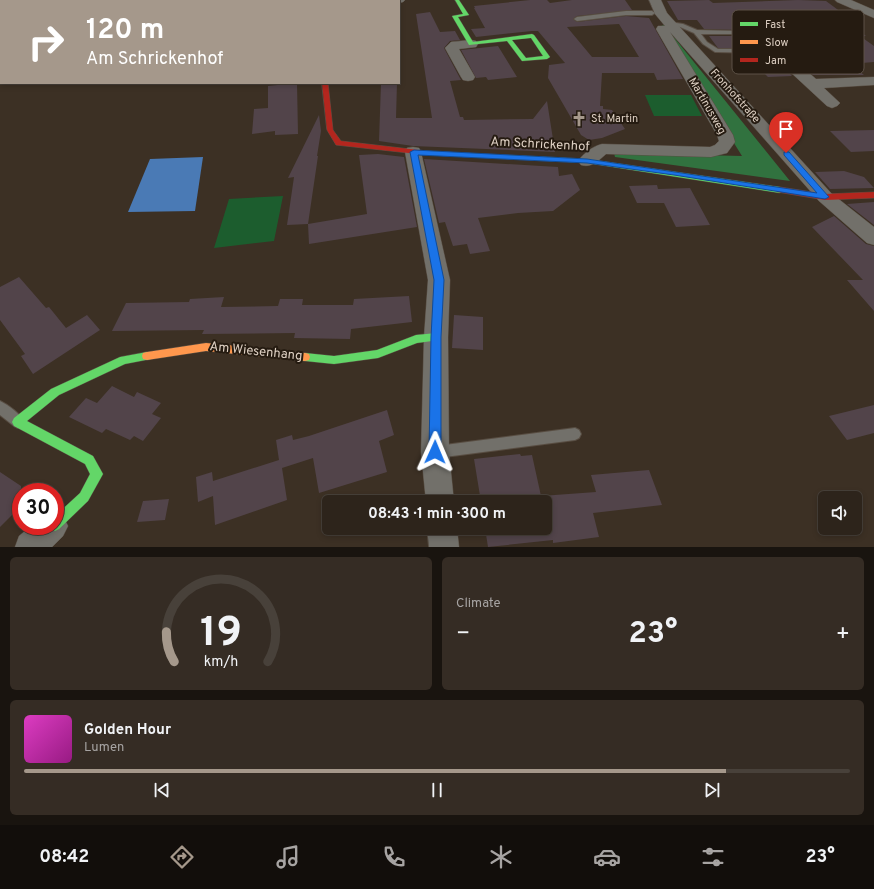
<!DOCTYPE html>
<meta charset="utf-8">
<style>
:root{--surface:#2d241b;--page:#352c24;--text:#f1f3f6;--muted:#a7a4a3;--line:#48413a;--accent:#a5988b}
body{margin:0;font-family:Overpass,sans-serif;background:var(--page);color:var(--text);height:100vh;display:flex;flex-direction:column;font-size:15px;white-space:nowrap}
*{box-sizing:border-box;margin:0}
p{font-size:13px;color:var(--muted)}
.icon{flex:none;width:22px;height:22px;fill:none;stroke:currentColor;stroke-width:2;stroke-linecap:round;stroke-linejoin:round}
.map{position:relative;height:547px;overflow:hidden}
.panel{display:flex;flex-direction:column;gap:10px;padding:10px;background:#19140f;flex:1}
.panel>*{flex:none}
.banner{position:absolute;left:0px;top:0px;width:400px;height:84px;box-shadow:0 2px 6px #0003,0 0 0 1px var(--line);background:#a5988b;color:#fff;overflow:hidden}
.fabs{position:absolute;left:818px;top:491px;display:grid;gap:8px}
.fabs a{display:grid;place-items:center;width:44px;height:44px;border-radius:6px;background:var(--surface);box-shadow:0 2px 6px #0003,0 0 0 1px var(--line);font-size:20px}
.speed{position:absolute;left:12px;top:483px;display:flex;gap:8px;font-size:20px;font-weight:700;text-align:center}
.speed>*{display:grid;place-content:center;width:52px;height:52px;border-radius:50%;background:var(--surface);box-shadow:0 2px 6px #0003,0 0 0 1px var(--line);line-height:1}
.speed .limit{border:6px solid #d22;background:#fff;color:#111}
.pin{position:absolute;display:grid;place-items:center;width:34px;height:34px;color:#fff;margin:-41px -17px;border-radius:50% 50% 50% 0;rotate:-45deg;box-shadow:0 0 4px #0007}
.pin .icon{rotate:45deg}
.me{position:absolute;width:44px;margin:-22px;rotate:1deg;stroke-linejoin:round;filter:drop-shadow(0 0 3px #0008)}
.turn{display:flex;align-items:center;gap:14px;height:84px;padding:0 20px;font-size:18px}
.turn .icon{width:52px;height:52px;stroke-width:2.5}
.turn b{display:block;font-size:28px;line-height:34px}
.big{font-size:30px;font-weight:700;line-height:1.1}
.panel .card{flex:1;display:flex;flex-direction:column;justify-content:center;gap:6px;min-width:0;padding:0 14px;border-radius:6px;background:var(--page)}
.panel .dial{align-items:center;gap:0}
.dial svg{height:104px;overflow:visible;fill:none;stroke:var(--line);stroke-width:7;stroke-linecap:round;text-anchor:middle}
.dial text{fill:var(--text);stroke:none}
.song{display:flex;align-items:center;gap:12px}
.cover{width:48px;height:48px;border-radius:6px;background:linear-gradient(135deg,hsl(310 70% 55%),hsl(310 70% 35%))}
.played{height:4px;border-radius:2px;background:linear-gradient(90deg,var(--accent) 85%,var(--line) 85%)}
.keys{display:flex;justify-content:space-around;direction:ltr}
.heat{display:flex;justify-content:space-between;align-items:center;font-size:22px;direction:ltr}
.panel .tiles{flex:1;display:grid;gap:10px;grid-template-columns:1fr 1fr}
.card:last-child{grid-column:span 2}
.trip{position:absolute;left:322px;top:495px;width:230px;height:40px;border-radius:6px;background:var(--surface);box-shadow:0 2px 6px #0003,0 0 0 1px var(--line);font-weight:700;line-height:40px;text-align:center}
.dock{display:flex;height:64px;justify-content:space-around;align-items:center;background:#120e0b;color:var(--muted)}
.dock .icon{width:28px;height:28px}
.dock .selected{color:var(--accent)}
.dock b{font-size:18px;color:var(--text)}
.map>svg:first-child{display:block}
.green{fill:#1c5d2e}
.forest{fill:#31723f}
.water{fill:#4a7ab5}
.building{fill:#52444a;fill-rule:evenodd}
.lines{fill:none;stroke-linecap:round;stroke-linejoin:round}
.lane-casing{stroke:#584d42;stroke-width:2}
.street-casing{stroke:#584d42;stroke-width:1}
.fast-casing{stroke:#584d42;stroke-width:1}
.slow-casing{stroke:#584d42;stroke-width:1}
.jam-casing{stroke:#584d42;stroke-width:1}
.lane{fill:#72706a;fill-rule:evenodd}
.street{fill:#72706a;fill-rule:evenodd}
.fast{fill:#63d668;fill-rule:evenodd}
.slow{fill:#ff974d;fill-rule:evenodd}
.jam{fill:#b3261e;fill-rule:evenodd}
.route{fill:#1a73e8;stroke:#114b97}
.labels{text-anchor:middle;dominant-baseline:central;stroke-width:4;stroke-linejoin:round;paint-order:stroke}
.far-street-label{font-size:11px;fill:#ded0c3;stroke:#251b11}
.far-poi-label{font-size:11px;fill:#ded0c3;stroke:#251b11;text-anchor:start}
.street-label{font-size:13px;fill:#ded0c3;stroke:#251b11}
.key{fill:#251b11;stroke:#5c5146;stroke-width:1}
.key-label{font-size:11px;fill:#ded0c3}
</style>
<div class="map">
<svg width="874" height="547" viewBox="0 0 874 547">
<rect width="100%" height="100%" fill="#3c3024"/>
<!-- green -->
<path class="green" d="M645,95H691L702,116H654Z
M283,196L274,241L214,248L229,199Z"/>
<!-- forest -->
<path class="forest" d="M664,25L790,181L615,157L614,153L742,156L661,26Z"/>
<!-- water -->
<path class="water" d="M203,157L195,211L128,212L150,159Z"/>
<!-- building -->
<path class="building" d="M530,0H547L550,3L572,0H625L632,10L577,16L573,19L577,22L626,16L649,18L683,79L657,80L654,73H602L600,106H603V109L612,110L625,129L602,138L589,140L581,135L548,78L549,65L565,63L538,31H532L476,37L471,29L485,28L474,8H475L474,6ZM619,24L639,57H592L567,27Z
M709,0L713,3L798,0L826,1L853,21L848,22L866,36H860L874,46V62L850,64L864,75H813L783,49L718,48L709,36H738L742,33L741,30L704,29L697,20H678L667,1Z
M430,12L440,32L455,31L460,40L450,41L444,48L461,80L450,81L460,117H463L464,120L533,119L547,101L555,152L413,146L379,141L381,83H397L396,118H432L416,14Z
M498,46L517,77L488,80L486,77L476,78L461,50Z
M745,54H770L792,76L768,77Z
M297,83L298,134L275,135V131L252,134L254,109L268,108V86Z
M319,115L321,131L317,156H318L308,224L287,225L294,177L288,178Z
M874,130V151L851,152L830,131Z
M378,154L404,157L417,227L309,244L308,224L367,214L359,155Z
M424,159L558,167L559,176L572,174L580,190L553,211L518,213L478,218L490,251L470,254L467,244L453,246L445,222L439,223Z
M844,171L864,177L874,188L830,189L815,172Z
M657,185L658,189L690,188L710,225L676,227L664,203H637L629,186Z
M874,202V225L847,204Z
M834,216L866,244L874,246V311L847,280H863L812,227Z
M19,277L46,308L49,307L66,328L87,315L100,330L33,374L21,356L25,354L0,320V287Z
M409,296L412,322L351,329L350,339L294,338L295,333L202,334L204,330L112,331L126,303L189,302L190,299L224,297L221,307L278,306L280,299H303L302,305H353L354,299Z
M454,315L483,317V350L452,348Z
M112,386L134,397L137,392L161,403L152,414L161,418L143,441L134,436L130,440L106,429L102,433L69,417L86,398L97,403Z
M874,405V433L847,440L829,416Z
M387,410L394,435L379,441L387,472L319,493L313,458L282,468L287,500L215,525L213,496L198,502L196,477L212,472L213,481L279,460L276,440L292,435L293,440L309,436Z
M520,454L521,456L532,455L541,496L596,492L591,475L649,470L662,505L593,513L599,537L553,543V540L488,547L485,528H545V502H481L474,459Z
M0,472L21,486V506L0,527Z
M169,499L165,520L137,522L143,501Z"/>
<g class="lines">
<!-- lane casing -->
<g class="lane-casing">
<path id="lane" d="M108,0H114L107,1Z
M626,11H652L655,13L652,15H626L577,21L574,19L577,17Z
M670,22L683,24L697,30L740,31V33L738,34H701L707,42L718,49H771L781,53L778,55L771,53L715,52L703,44L694,33L680,27L668,25V23Z
M0,401C8,405 21,414 24,422L22,426L18,428L14,426L0,415Z
M575,428L579,430L581,434L579,438L575,440L437,458L432,456L431,452L432,448L437,446Z"/>
</g>
<!-- street casing -->
<g class="street-casing">
<path id="street" d="M309,0H321V1H309Z
M341,0H371L372,1H342Z
M377,0H405L403,2L399,3V1H376Z
M649,0H661L667,13L831,193L874,227V245L867,243L819,201L670,32L733,135L735,142L727,153L711,157L606,154C598,161 592,168 581,165L578,161C584,153 593,146 602,144L710,147L715,145L719,141L717,135L656,29L658,26H665L655,14Z
M835,0H851L874,10V18L837,2Z
M471,40L476,41L478,44L476,47L459,49L475,77L473,80L468,81L463,80L461,77L445,48L451,42Z
M778,49L783,50L816,79L874,77V85L824,88L840,103L837,106L832,108L827,106L773,56L771,53L773,50Z
M413,147L419,148L421,152L450,280L448,337L449,452L454,502H426L421,452L424,337L428,280L405,152L407,148Z
M55,512L63,516L68,526L63,536L52,547H15L19,536L31,526H55Z
M427,528H457L459,547H429Z"/>
</g>
<!-- fast casing -->
<g class="fast-casing">
<path id="fast" d="M455,0H459L469,15L458,17L473,42L532,34L534,35L550,57L547,59L522,61L507,41L469,45L452,16L463,14ZM531,38L543,56L526,58L512,40Z
M424,151L587,159L780,187L784,190L780,193L587,163L427,155L423,153Z
M436,333L440,334L441,337L440,340L417,343L378,358L334,364L305,361L301,360L300,357L301,354L305,353L334,356L377,350L416,335Z
M147,352L151,353L152,356L151,359L125,364L59,395L27,421L93,456L103,474L88,501L59,529L55,531L51,529L49,526H55V516L80,493L90,474L85,464L14,426L12,422L14,418L51,389L120,357Z"/>
</g>
<!-- slow casing -->
<g class="slow-casing">
<path id="slow" d="M206,343L305,353L309,354L310,357L309,360L305,361L206,351L147,360L143,359L142,356L143,353L147,352Z"/>
</g>
<!-- jam casing -->
<g class="jam-casing">
<path id="jam" d="M322,83H328L333,130L341,141L427,151L431,153L427,155L336,145L327,130Z
M780,187L825,194L874,192V198L825,200L777,192L776,190Z"/>
</g>
<!-- lane -->
<use href="#lane" class="lane"/>
<!-- street -->
<use href="#street" class="street"/>
<!-- fast -->
<use href="#fast" class="fast"/>
<!-- slow -->
<use href="#slow" class="slow"/>
<!-- jam -->
<use href="#jam" class="jam"/>
</g>
<!-- route -->
<path class="route" d="M414,150L587,159L817,193L784,155V152H789L829,197L825,199L674,175L587,163L418,155L444,280L441,337V452L439,456L435,458L431,456L429,452L431,337L434,280L410,152Z"/>
<!-- icons -->
<defs>
<g id="church-bare" transform="scale(1.2)"><path d="M-1.2-6h2.4v3.5h3.3v2.4h-3.3V6h-2.4V-.1h-3.3v-2.4h3.3Z" fill="#a5988b" stroke="#251b11" stroke-width="2.5" paint-order="stroke"/></g>
</defs>
<g fill-rule="evenodd">
<use href="#church-bare" x="579" y="119"/>
</g>
<g class="labels">
<!-- far-street labels -->
<g class="far-street-label">
<text transform="translate(735 96) rotate(48)">Fronhofstraße</text>
<text transform="translate(707 106) rotate(60)">Martinusweg</text>
</g>
<!-- far-poi labels -->
<g class="far-poi-label">
<text x="591" y="119">St. Martin</text>
</g>
<!-- street labels -->
<g class="street-label">
<text transform="translate(540 145) rotate(3)">Am Schrickenhof</text>
<text transform="translate(256 352) rotate(6)">Am Wiesenhang</text>
</g>
</g>
<!-- legend -->
<rect x="732" y="10" width="132" height="64" rx="6" class="key"/>
<rect x="740" y="22" width="18" height="4" fill="#63d668"/>
<rect x="740" y="40" width="18" height="4" fill="#ff974d"/>
<rect x="740" y="58" width="18" height="4" fill="#b3261e"/>
<g class="key-label">
<text x="765" y="28">Fast</text>
<text x="765" y="46">Slow</text>
<text x="765" y="64">Jam</text>
</g>
</svg>
<div class="fabs">
<a><svg class="icon" aria-label="sound" viewBox="0 0 24 24"><path d="M4 9h4l5-4v14l-5-4H4zM17 9q2 3 0 6"/></svg></a>
</div>
<div class="speed"><div class="limit">30</div></div>
<div class="pin" style="left:786px;top:153px;background:#d93025"><svg class="icon" aria-label="arrive" viewBox="0 0 24 24"><path d="M6 21V4h12l-3 4 3 4H6"/></svg></div>
<svg class="me" style="left:435px;top:452px" viewBox="-20 -20 40 40"><path d="M0-17L14 15 0 8-14 15z" fill="#1a73e8" stroke="#fff" stroke-width="4"/></svg>
<div class="trip">08:43 · 1 min · 300 m</div>
<div class="banner">
<div class="turn"><svg class="icon" aria-label="right" viewBox="0 0 24 24"><path d="M7 20v-9h11M14 6l5 5-5 5"/></svg><div><b>120 m</b>Am Schrickenhof</div></div>
</div>
</div>
<section class="panel">
<div class="tiles">
<div class="card dial"><svg viewBox="0 0 100 80">
<path d="M14 69A42 42 0 1 1 86 69"/>
<path d="M14 69A42 42 0 0 1 8 46" stroke="#a5988b"/>
<text x="50" y="56" font-size="32" font-weight="700">19</text>
<text x="50" y="72" font-size="11">km/h</text>
</svg></div>
<div class="card"><p>Climate</p>
<div class="heat"><a>−</a><b class="big">23°</b><a>+</a></div>
</div>
<div class="card">
<div class="song"><i class="cover"></i><div><b>Golden Hour</b><p>Lumen</p></div></div>
<div class="played"></div>
<div class="keys"><svg class="icon" aria-label="previous" viewBox="0 0 24 24"><path d="M18 5L8 12l10 7zM5 5v14"/></svg><svg class="icon" aria-label="pause" viewBox="0 0 24 24"><path d="M8 5v14M16 5v14"/></svg><svg class="icon" aria-label="next" viewBox="0 0 24 24"><path d="M6 5l10 7-10 7zM19 5v14"/></svg></div>
</div>
</div>
</section>
<nav class="dock">
<b>08:42</b>
<svg class="icon selected" aria-label="directions" viewBox="0 0 24 24"><path d="M12 3l9 9-9 9-9-9zM9 14v-3h6M13 9l2 2-2 2"/></svg>
<svg class="icon" aria-label="music" viewBox="0 0 24 24"><path d="M9 18V5l10-2v13"/><circle cx="6" cy="18" r="3"/><circle cx="16" cy="16" r="3"/></svg>
<svg class="icon" aria-label="phone" viewBox="0 0 24 24"><path d="M5 4h4l2 5-3 2q2 4 5 5l2-3 5 2v4C11 20 4 13 5 4z"/></svg>
<svg class="icon" aria-label="climate" viewBox="0 0 24 24"><path d="M12 3v18M4 7l16 10M4 17L20 7"/></svg>
<svg class="icon" aria-label="car" viewBox="0 0 24 24"><path d="M5 17H2v-5l4-1 3-4h7l3 4 3 1v5h-3M9 17h6M6 11h13"/><circle cx="7" cy="17" r="2"/><circle cx="17" cy="17" r="2"/></svg>
<svg class="icon" aria-label="filters" viewBox="0 0 24 24"><path d="M4 7h16M4 17h16"/><circle cx="9" cy="7" r="2"/><circle cx="15" cy="17" r="2"/></svg>
<b>23°</b>
</nav>
